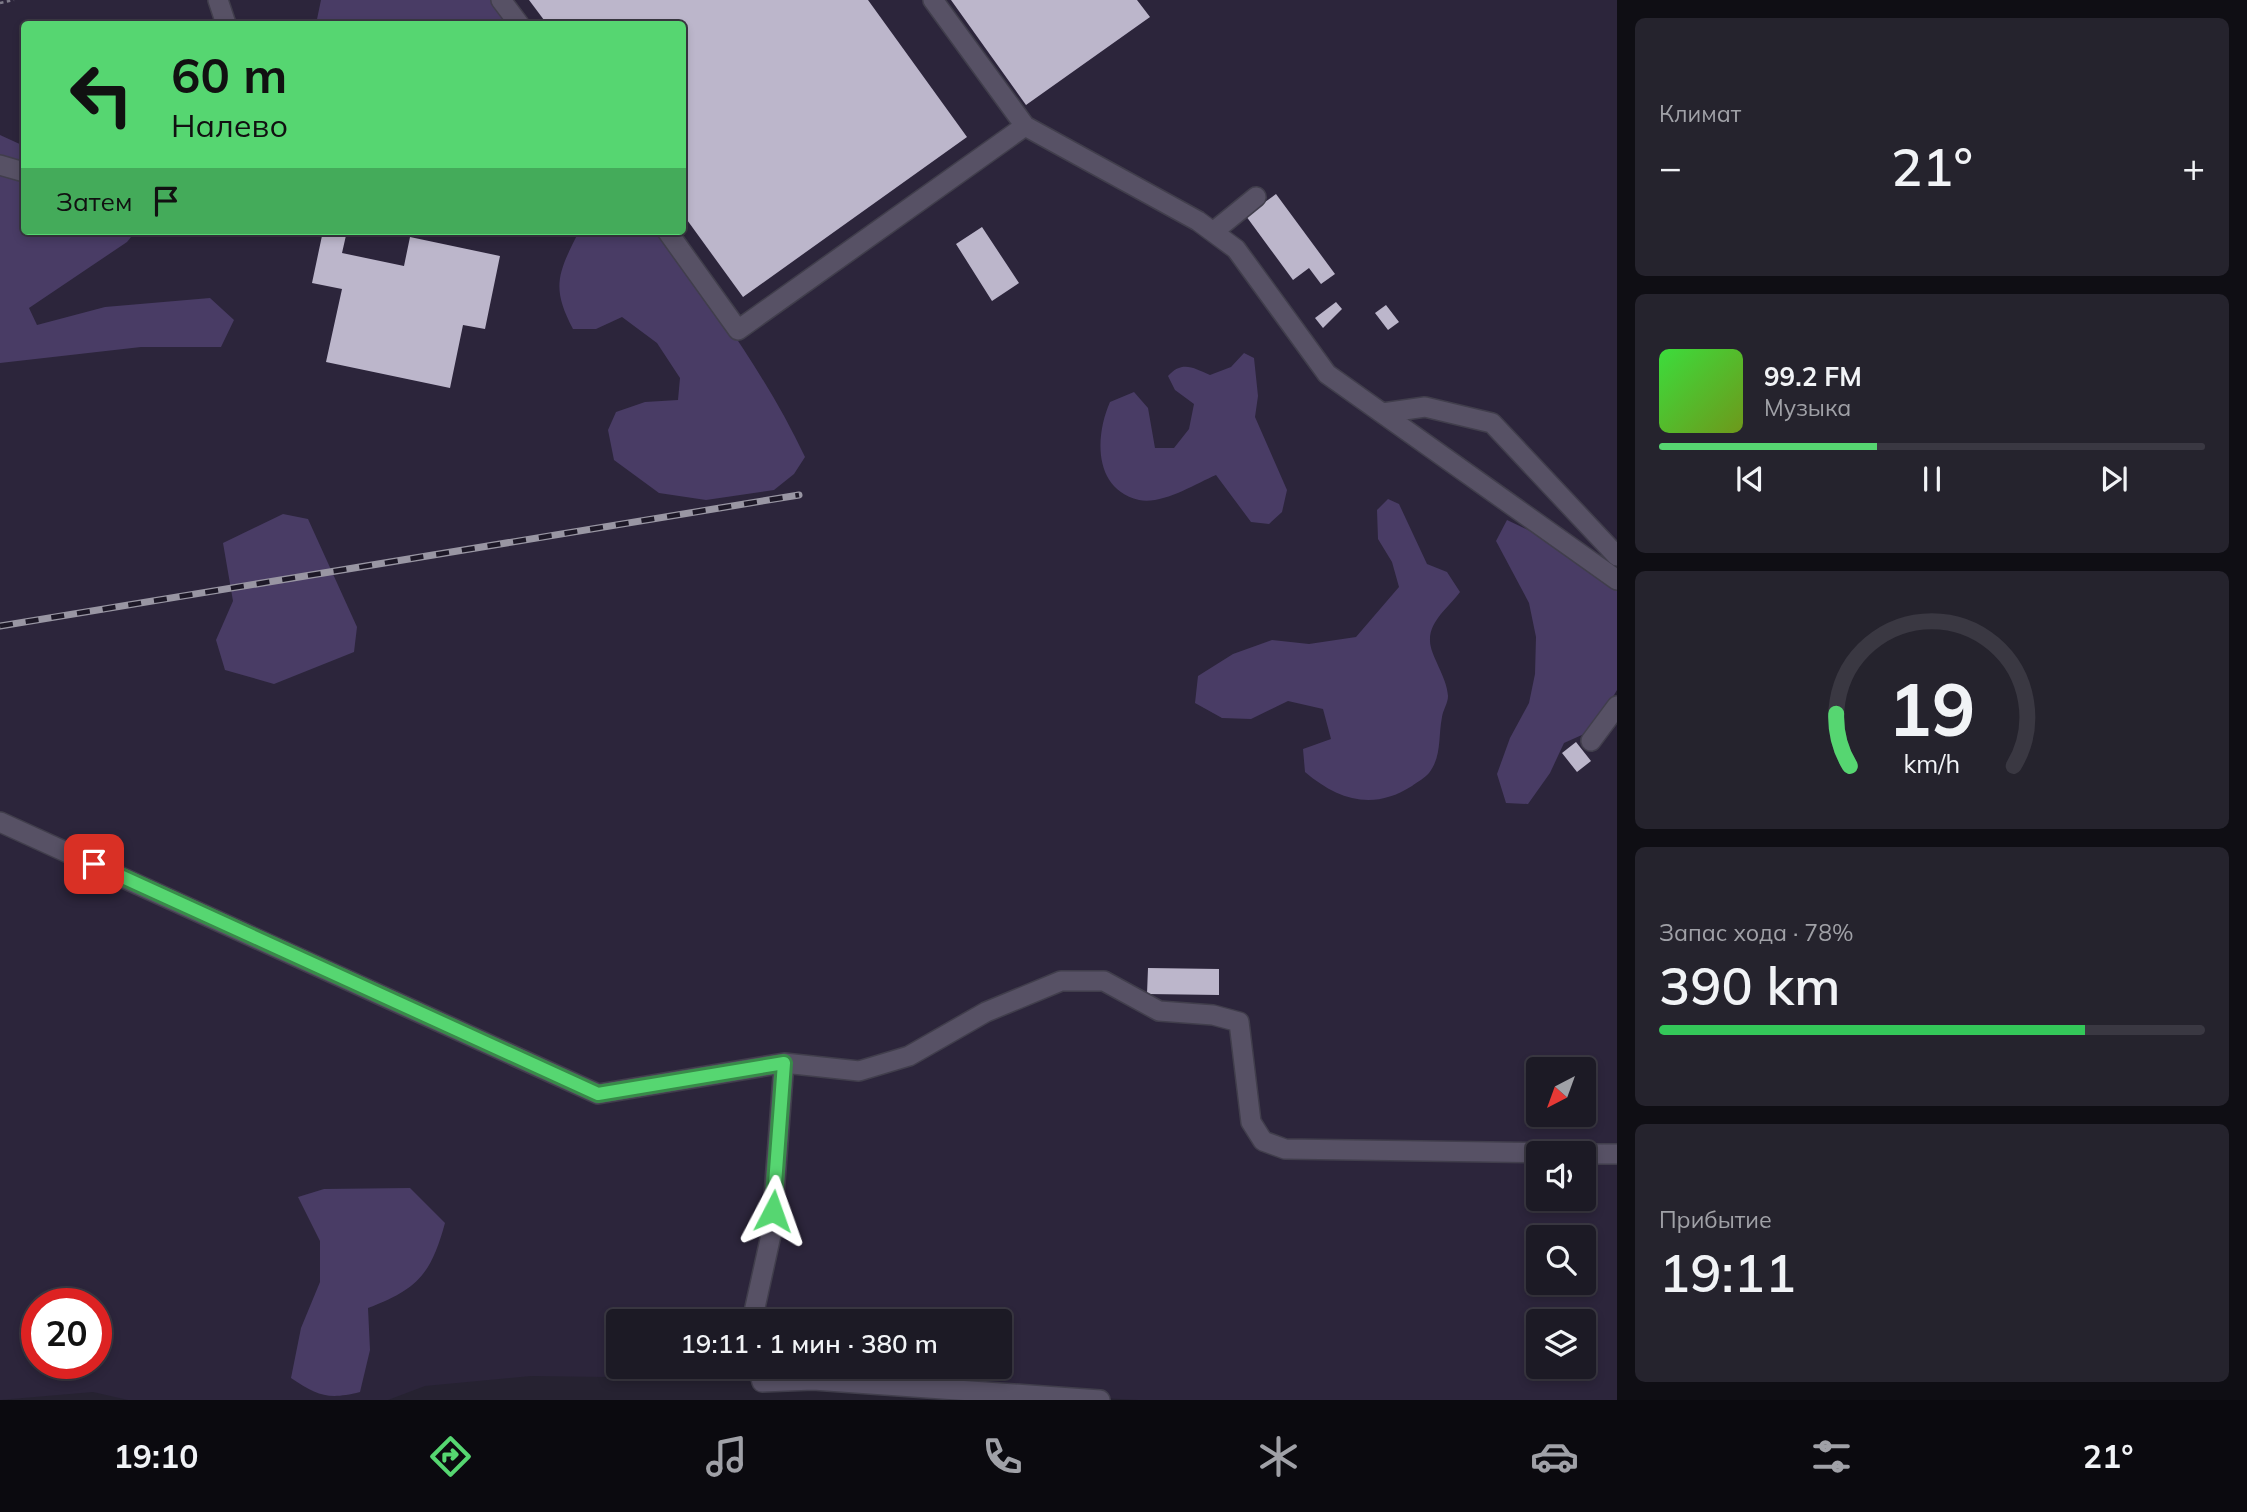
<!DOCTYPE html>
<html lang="ru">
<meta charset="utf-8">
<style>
:root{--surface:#1c1a25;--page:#25232d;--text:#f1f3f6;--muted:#a0a1a7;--line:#3a3842;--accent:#56d671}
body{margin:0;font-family:Mulish,sans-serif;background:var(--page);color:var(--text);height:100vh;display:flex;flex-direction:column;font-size:26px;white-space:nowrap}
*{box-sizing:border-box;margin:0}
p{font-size:23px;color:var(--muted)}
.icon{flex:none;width:38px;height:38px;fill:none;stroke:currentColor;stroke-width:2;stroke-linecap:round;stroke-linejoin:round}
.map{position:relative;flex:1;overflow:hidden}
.sheet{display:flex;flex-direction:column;gap:18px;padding:18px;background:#0f0e14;width:630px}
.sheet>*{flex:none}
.top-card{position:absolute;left:21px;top:21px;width:665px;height:214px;border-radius:7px;box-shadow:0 4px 10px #0003,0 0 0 2px var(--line);background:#56d671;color:#111;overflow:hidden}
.needle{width:46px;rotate:221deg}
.fabs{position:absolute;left:1526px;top:1057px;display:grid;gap:14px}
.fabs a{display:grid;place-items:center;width:70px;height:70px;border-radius:7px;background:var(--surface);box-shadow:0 4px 10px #0003,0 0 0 2px var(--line);font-size:35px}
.speed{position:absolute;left:21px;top:1288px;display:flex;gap:14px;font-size:35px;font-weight:700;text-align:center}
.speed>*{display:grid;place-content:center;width:91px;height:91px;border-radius:50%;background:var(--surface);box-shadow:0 4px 10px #0003,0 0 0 2px var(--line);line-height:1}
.speed .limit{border:10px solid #d22;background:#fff;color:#111}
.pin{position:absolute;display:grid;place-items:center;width:60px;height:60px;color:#fff;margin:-30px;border-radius:14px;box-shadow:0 4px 10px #0006}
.me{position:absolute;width:77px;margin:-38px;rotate:4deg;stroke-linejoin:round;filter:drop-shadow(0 0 5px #0008)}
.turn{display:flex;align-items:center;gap:24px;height:147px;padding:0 35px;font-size:32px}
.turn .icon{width:91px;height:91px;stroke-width:2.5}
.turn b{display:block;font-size:49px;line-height:60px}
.then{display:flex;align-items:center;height:66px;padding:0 35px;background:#0003;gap:14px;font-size:26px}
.big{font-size:52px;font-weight:600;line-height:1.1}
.sheet .card{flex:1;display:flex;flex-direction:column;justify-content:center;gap:10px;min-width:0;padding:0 24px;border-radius:10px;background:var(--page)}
.sheet .dial{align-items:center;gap:0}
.dial svg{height:182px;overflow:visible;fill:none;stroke:var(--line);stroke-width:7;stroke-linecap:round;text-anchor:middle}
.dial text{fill:var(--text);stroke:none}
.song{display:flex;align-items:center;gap:21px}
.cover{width:84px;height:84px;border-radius:10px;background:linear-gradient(135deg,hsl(120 70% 55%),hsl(80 70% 35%))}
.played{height:7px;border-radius:4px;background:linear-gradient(90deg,var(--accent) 40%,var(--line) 40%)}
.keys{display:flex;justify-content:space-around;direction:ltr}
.heat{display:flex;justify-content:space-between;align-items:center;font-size:38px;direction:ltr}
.charge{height:10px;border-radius:5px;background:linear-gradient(90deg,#34c759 78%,var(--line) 0)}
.trip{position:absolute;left:606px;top:1309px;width:406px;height:70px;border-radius:7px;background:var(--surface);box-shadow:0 4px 10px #0003,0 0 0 2px var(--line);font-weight:600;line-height:70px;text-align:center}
.dock{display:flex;height:112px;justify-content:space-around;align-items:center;background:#0b0a0f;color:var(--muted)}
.dock .icon{width:49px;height:49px}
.dock .current{color:var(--accent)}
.dock b{font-size:32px;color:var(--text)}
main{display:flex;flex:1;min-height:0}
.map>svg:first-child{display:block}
.built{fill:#2c253b;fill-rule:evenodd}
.green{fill:#493c65}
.building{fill:#bcb6cb}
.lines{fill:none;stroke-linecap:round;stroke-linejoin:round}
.minor-casing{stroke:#413e4c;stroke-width:22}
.path{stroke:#7f7c8a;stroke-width:2.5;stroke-dasharray:3.5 3.5;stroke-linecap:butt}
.minor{stroke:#575165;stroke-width:19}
.rail-casing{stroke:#9996a3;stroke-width:7}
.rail{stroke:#1d1827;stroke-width:4.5;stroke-dasharray:13;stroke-linecap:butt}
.route-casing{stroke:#388b49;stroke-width:18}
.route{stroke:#56d671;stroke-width:12}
</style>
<main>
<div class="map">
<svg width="1617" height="1400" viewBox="0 0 1617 1400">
<rect width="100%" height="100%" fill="#262231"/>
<!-- built -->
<path class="built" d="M0,0H1617V1400H1138L757,1379L531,1376L425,1386L388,1400H128L93,1392L0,1400ZM24,24H682V231H24ZM1538,1069H1584V1115H1538ZM1538,1153H1584V1199H1538ZM1538,1237H1584V1283H1538ZM37,1304H96V1363H37ZM618,1321H999V1367H618ZM1538,1321H1584V1367H1538Z"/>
<!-- green -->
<path class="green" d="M321,0H492L510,24H316Z
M0,135L24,146V231H136L127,242L29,308L37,325L105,307L210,298L234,320L221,347H141L0,363Z
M579,231H660C713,303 767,377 805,457L794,474L774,490L706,500L659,493L614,460L608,430L616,412L645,402L678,400L680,378L657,343L622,317L596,329H573C550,286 559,272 579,231Z
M1244,353L1254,358L1258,396L1255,417L1287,490L1282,512L1269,524L1251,522L1216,475C1195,484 1162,505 1139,500C1093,489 1095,436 1110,402L1134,392L1148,408L1155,448H1174L1189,429L1194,404L1175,390L1168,376C1182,360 1194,368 1210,375L1231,367Z
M1388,499L1399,504L1427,564L1447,572L1460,592C1449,607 1429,621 1430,641C1430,655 1447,677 1448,696C1448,703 1443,710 1442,717C1438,737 1442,756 1429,773C1425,778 1417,782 1412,786C1373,811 1338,800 1305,772L1303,749L1331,739L1323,709L1288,701L1251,719L1222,718L1195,703L1198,676L1233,654L1272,640L1309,644L1356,637L1399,587L1392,562L1378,539L1377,510Z
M283,514L308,519L357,627L354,652L274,684L225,670L216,640L233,601L223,543Z
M1507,520L1547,539L1617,587V690L1593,730L1564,743L1550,773L1528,804L1506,803L1497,774L1510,738L1529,703L1535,674L1536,637L1529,603L1496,541Z
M410,1188L445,1223C431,1274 418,1289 368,1308L370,1350L360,1392C328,1400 318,1396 291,1378L301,1328L320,1282V1241L298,1197L324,1189Z"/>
<!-- building -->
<path class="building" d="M529,0H868L967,137L743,297L682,213V24H547Z
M951,0H1137L1150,17L1026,105Z
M1276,194L1335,274L1321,284L1309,268L1293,280L1246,216Z
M982,227L1019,283L992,301L956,244Z
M323,231H347L342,253L404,266L410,237L500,256L485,329L463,325L450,388L326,362L342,289L312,283Z
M1336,302L1342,309L1323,328L1315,318Z
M1386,305L1399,322L1388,330L1375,313Z
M1576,742L1591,761L1577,772L1562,753Z
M1148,968L1219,969V995L1147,994Z"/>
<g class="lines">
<!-- minor casing -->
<g class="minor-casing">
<path id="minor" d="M218,0L226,24
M501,0L519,24
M933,0L1025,126L1198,221L1236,249L1327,374L1617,580
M0,165L24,172
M667,231L738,330L1025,126
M1213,232L1256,197
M1383,413L1425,407L1492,423L1617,556
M1591,741L1617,706
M0,822L598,1094L784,1063L859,1071L909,1056L986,1012L1061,981H1104L1159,1011L1213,1015L1239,1022L1251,1122L1263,1141L1285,1149L1564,1153
M1584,1154H1617
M752,1321L771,1235L784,1063
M758,1367L762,1382L813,1380L1100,1400"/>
</g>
<!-- path -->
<path class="path" d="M0,3L14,0"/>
<!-- minor -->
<use href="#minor" class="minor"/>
<!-- rail casing -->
<g class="rail-casing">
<path id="rail" d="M0,626L799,495"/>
</g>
<!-- rail -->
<use href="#rail" class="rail"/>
</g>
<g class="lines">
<!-- route casing -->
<g class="route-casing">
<path id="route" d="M94,864L598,1094L784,1063L773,1211"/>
</g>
<!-- route -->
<use href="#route" class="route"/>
</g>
</svg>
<div class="fabs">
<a><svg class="needle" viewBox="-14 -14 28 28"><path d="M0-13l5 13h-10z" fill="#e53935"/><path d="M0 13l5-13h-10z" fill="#a0a1a7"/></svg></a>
<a><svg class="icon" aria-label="sound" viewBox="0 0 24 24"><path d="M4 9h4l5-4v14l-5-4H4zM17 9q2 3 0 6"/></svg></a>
<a><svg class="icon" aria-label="search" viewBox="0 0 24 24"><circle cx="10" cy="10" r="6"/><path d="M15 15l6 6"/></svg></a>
<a><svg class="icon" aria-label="layers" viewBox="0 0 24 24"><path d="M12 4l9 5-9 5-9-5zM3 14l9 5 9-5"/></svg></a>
</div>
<div class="speed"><div class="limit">20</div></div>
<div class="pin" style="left:94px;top:864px;background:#d93025"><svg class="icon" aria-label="arrive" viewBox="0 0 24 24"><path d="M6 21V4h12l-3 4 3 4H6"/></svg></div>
<svg class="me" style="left:773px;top:1211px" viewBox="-20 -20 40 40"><path d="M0-17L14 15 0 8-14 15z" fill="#56d671" stroke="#fff" stroke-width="4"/></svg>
<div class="trip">19:11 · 1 мин · 380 m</div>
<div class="top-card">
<div class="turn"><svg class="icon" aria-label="left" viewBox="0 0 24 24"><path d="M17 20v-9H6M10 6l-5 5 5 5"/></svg><div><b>60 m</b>Налево</div></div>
<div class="then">Затем<svg class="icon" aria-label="arrive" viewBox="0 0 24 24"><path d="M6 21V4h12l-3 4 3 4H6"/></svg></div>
</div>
</div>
<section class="sheet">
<div class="card"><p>Климат</p>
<div class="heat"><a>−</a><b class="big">21°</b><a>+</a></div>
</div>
<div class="card">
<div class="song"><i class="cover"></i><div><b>99.2 FM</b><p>Музыка</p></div></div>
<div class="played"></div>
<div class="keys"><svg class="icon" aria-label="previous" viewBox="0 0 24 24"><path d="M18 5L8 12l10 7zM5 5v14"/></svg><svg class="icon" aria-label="pause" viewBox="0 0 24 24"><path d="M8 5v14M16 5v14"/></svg><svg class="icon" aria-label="next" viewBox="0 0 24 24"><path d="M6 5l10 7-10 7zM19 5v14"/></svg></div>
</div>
<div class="card dial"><svg viewBox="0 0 100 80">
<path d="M14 69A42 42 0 1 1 86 69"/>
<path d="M14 69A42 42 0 0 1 8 46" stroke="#56d671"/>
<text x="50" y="56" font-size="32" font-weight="700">19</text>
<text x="50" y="72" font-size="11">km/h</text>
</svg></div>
<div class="card"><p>Запас хода · 78%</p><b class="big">390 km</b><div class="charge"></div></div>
<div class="card"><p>Прибытие</p><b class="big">19:11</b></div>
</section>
</main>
<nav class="dock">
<b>19:10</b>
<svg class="icon current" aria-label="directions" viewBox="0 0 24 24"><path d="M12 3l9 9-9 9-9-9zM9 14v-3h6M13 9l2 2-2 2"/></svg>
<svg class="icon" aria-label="music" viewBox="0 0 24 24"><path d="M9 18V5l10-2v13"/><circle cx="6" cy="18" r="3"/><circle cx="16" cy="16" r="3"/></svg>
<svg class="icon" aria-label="phone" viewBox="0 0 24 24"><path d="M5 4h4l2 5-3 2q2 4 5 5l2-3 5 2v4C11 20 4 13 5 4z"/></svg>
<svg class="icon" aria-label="climate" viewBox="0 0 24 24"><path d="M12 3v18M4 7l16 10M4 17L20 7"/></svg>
<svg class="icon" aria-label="car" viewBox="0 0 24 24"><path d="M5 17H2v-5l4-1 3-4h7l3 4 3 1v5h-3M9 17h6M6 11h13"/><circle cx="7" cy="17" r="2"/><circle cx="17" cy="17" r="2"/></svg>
<svg class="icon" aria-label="filters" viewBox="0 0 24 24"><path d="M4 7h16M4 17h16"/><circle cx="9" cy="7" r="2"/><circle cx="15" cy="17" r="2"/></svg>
<b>21°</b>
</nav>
